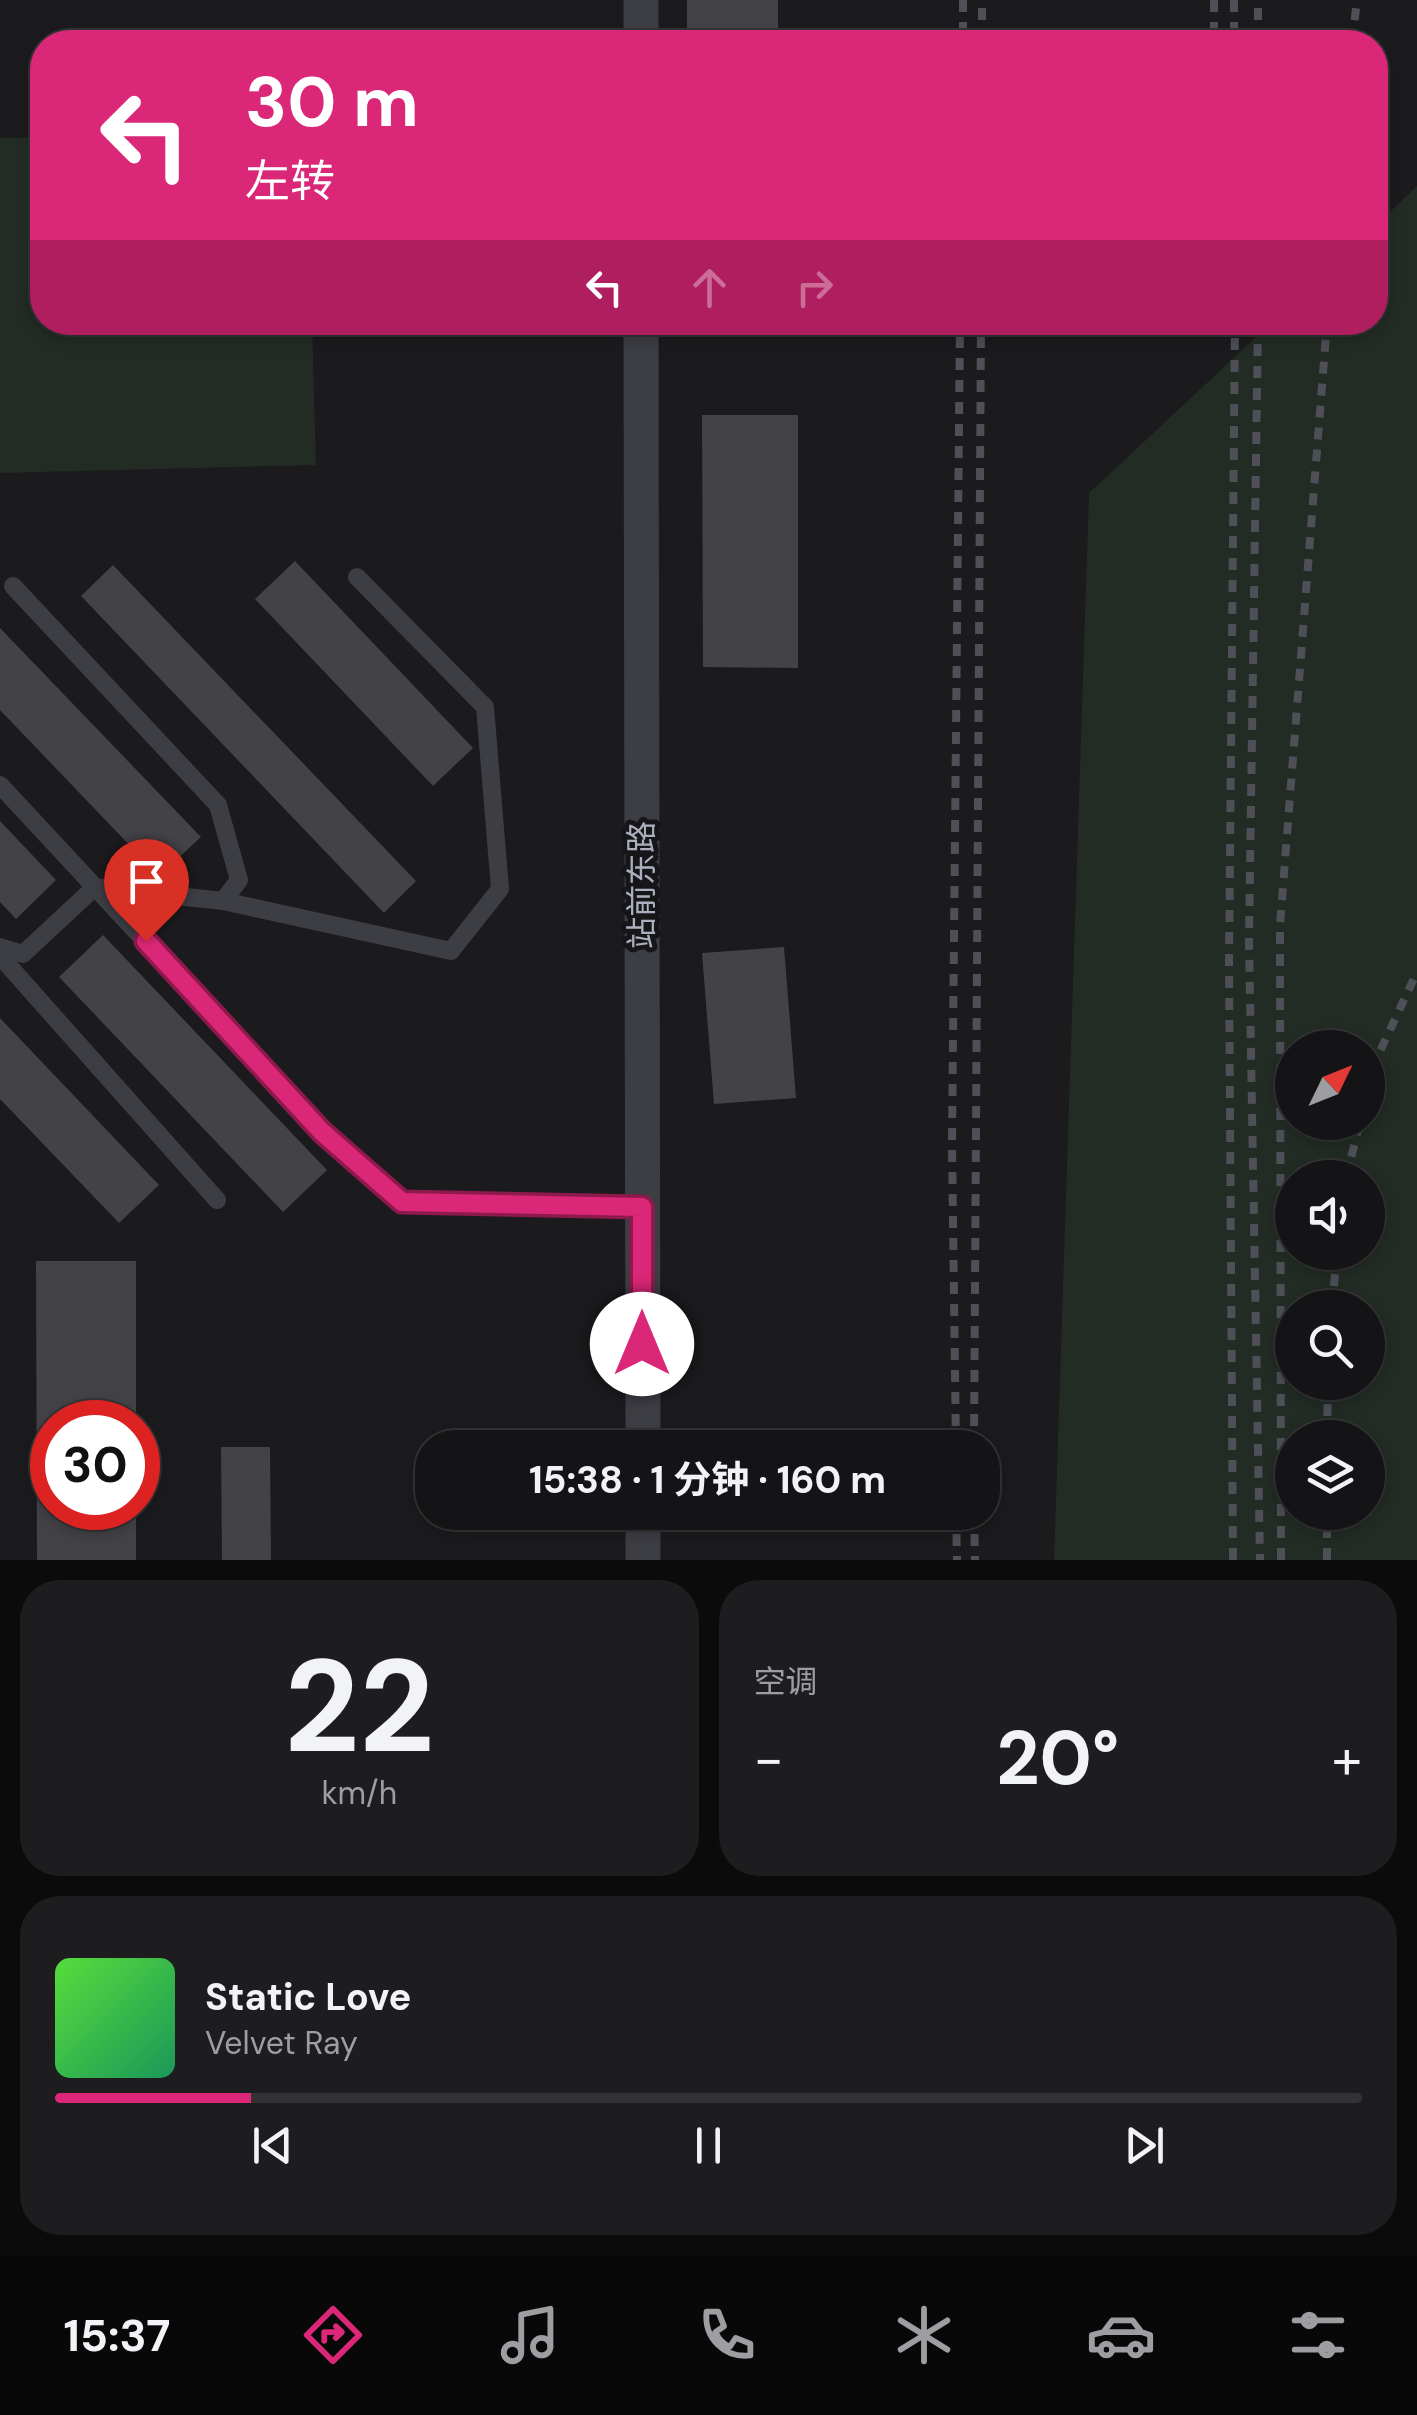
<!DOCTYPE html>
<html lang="zh">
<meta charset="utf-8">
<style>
:root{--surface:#141416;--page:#1d1d1f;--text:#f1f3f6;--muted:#9d9ea1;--line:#333335;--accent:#db2777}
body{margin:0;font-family:"DM Sans","Noto Sans SC",sans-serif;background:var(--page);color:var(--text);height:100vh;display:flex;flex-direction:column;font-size:38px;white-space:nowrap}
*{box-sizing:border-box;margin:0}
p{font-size:32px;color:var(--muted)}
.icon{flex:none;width:55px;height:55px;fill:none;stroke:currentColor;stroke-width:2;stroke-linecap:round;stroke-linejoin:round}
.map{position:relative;height:1560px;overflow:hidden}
.panel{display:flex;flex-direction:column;gap:20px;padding:20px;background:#0b0b0c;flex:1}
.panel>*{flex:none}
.banner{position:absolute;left:30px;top:30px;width:1358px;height:305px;border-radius:40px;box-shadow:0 5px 15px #0003,0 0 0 2px var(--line);background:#db2777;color:#fff;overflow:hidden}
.needle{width:65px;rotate:47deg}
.fabs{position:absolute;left:1275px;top:1030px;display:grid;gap:20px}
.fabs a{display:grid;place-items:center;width:110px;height:110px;border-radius:50%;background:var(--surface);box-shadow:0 5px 15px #0003,0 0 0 2px var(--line);font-size:50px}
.speed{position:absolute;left:30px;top:1400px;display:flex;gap:20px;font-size:50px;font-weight:700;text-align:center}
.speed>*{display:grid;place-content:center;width:130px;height:130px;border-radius:50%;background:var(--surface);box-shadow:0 5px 15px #0003,0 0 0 2px var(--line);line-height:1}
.speed .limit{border:15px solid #d22;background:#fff;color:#111}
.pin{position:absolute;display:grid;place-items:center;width:85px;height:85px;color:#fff;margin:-102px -42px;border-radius:50% 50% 50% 0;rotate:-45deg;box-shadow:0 0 10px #0007}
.pin .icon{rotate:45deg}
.me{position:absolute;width:110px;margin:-55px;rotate:0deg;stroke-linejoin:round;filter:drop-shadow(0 0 8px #0008)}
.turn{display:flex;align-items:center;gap:35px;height:210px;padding:0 50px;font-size:45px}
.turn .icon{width:130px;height:130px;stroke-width:2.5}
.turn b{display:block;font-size:70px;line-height:85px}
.lanes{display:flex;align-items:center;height:95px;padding:0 50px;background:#0003;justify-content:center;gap:50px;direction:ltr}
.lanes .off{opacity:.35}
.big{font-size:75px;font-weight:700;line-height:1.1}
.panel .widget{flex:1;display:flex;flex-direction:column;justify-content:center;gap:15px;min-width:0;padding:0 35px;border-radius:40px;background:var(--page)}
.panel .dial{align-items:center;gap:0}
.dial b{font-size:130px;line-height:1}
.song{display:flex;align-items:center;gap:30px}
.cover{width:120px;height:120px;border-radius:15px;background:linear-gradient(135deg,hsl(110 70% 55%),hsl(150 70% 35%))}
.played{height:10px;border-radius:5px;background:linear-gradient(90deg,var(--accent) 15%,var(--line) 15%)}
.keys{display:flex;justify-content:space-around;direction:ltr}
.heat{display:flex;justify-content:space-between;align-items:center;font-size:55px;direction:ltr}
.panel .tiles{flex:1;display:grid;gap:20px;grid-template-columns:1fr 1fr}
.widget:last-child{grid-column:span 2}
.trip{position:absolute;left:415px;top:1430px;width:585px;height:100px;border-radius:40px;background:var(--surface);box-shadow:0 5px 15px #0003,0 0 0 2px var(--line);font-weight:700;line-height:100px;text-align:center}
.tabs{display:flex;height:160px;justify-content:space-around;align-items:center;background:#080809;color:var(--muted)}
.tabs .icon{width:70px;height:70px}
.tabs .current{color:var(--accent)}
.tabs b{font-size:45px;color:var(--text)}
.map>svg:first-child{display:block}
.green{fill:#222b24;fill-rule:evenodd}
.building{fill:#424247}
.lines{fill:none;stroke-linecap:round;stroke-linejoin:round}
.service{stroke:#3d3d44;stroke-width:18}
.minor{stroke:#3d3d44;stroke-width:35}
.rail{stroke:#4e4f57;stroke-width:8;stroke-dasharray:12 10;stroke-linecap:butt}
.route-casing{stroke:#8e194d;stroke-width:25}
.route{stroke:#db2777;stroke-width:18}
.labels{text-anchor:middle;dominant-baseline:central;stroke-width:10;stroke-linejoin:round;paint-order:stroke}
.street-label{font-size:32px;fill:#acafbd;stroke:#161518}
</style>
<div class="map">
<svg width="1417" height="1560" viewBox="0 0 1417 1560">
<rect width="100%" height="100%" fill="#1b1a1d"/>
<!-- green -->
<path class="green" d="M42,137V322L312,323L316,465L0,473V138Z
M1417,186V1560H1054L1089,493L1271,323L1375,322V226ZM1292,1048H1368V1122H1292ZM1292,1178H1368V1252H1292ZM1292,1308H1368V1382H1292ZM1292,1438H1368V1512H1292Z"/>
<!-- building -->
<path class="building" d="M687,0H778V42H687Z
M709,322H754V335H709Z
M702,415H798V668L703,667Z
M295,561L473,748L433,786L255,599Z
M113,565L416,881L384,913L81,596Z
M0,628L201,837L159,876L0,710Z
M0,821L56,880L16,919L0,902Z
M103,935L327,1170L283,1212L59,977Z
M784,947L796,1098L714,1104L702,953Z
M0,1018L159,1185L119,1223L0,1099Z
M36,1261H136V1422H52V1508H136V1560H37Z
M221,1447H270L271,1560H222Z"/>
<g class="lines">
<!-- service -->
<path class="service" d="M0,785L322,1131L402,1202L642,1207
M223,901L451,951L500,889L485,707L357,577
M0,947L23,954L95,887L223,901L239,880L218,805L13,586
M0,956L217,1200"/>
<!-- minor -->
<path class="minor" d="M641,0V42
M641,322L643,1448
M643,1512V1560"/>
<!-- rail -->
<path class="rail" d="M963,0V42
M1214,0V42
M1234,0V42
M982,42V0
M1258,42V0
M1352,42L1357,0
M1258,322L1249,940L1260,1560
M1368,1092L1375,1062L1417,972
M1346,1178L1360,1122
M1332,1308L1337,1252
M1327,1438L1328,1382
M956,1448L952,1144L960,322
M974,1448L981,322
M956,1512L957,1560
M974,1512L975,1560
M1233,1560L1229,965L1235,322
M1281,1560L1280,925L1327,322
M1327,1560V1512"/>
</g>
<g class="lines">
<!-- route casing -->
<g class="route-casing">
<path id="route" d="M146,941L322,1132L402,1202L642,1207V1344"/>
</g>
<!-- route -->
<use href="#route" class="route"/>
</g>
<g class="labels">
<!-- street labels -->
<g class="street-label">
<text transform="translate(642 885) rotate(-90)">站前东路</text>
</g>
</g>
</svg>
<div class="fabs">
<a><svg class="needle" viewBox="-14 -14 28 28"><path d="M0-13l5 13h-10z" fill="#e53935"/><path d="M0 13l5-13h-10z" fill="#9d9ea1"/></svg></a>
<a><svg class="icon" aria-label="sound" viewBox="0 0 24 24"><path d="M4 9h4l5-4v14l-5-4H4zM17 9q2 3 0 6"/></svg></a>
<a><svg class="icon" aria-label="search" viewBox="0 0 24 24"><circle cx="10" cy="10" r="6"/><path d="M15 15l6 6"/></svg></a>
<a><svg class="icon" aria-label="layers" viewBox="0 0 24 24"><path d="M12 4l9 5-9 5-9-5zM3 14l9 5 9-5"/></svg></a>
</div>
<div class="speed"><div class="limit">30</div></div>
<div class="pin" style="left:146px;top:941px;background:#d93025"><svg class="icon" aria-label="arrive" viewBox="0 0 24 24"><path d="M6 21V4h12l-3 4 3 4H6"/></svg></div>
<svg class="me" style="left:642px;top:1344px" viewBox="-20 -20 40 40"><circle r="19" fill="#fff"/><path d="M0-13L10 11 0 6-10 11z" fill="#db2777"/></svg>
<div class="trip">15:38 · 1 分钟 · 160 m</div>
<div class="banner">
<div class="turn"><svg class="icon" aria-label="left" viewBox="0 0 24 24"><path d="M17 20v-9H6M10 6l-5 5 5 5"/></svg><div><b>30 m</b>左转</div></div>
<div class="lanes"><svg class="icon" aria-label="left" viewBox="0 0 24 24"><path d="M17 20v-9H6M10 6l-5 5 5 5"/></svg><svg class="icon off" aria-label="ahead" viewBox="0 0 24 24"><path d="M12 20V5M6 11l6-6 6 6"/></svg><svg class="icon off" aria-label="right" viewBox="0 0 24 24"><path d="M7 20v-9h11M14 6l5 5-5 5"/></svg></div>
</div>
</div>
<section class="panel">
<div class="tiles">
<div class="widget dial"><b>22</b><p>km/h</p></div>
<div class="widget"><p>空调</p>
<div class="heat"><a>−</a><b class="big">20°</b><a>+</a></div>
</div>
<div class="widget">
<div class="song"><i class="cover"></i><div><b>Static Love</b><p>Velvet Ray</p></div></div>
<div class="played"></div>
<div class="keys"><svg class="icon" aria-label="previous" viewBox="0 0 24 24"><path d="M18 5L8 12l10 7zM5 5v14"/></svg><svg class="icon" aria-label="pause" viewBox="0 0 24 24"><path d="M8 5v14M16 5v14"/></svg><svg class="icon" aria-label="next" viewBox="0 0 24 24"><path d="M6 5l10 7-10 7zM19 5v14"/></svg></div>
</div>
</div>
</section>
<nav class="tabs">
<b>15:37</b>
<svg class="icon current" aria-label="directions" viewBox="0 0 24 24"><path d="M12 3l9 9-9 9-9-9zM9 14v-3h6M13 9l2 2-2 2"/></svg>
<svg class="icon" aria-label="music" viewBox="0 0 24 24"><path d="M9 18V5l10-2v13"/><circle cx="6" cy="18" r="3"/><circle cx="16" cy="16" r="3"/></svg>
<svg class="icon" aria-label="phone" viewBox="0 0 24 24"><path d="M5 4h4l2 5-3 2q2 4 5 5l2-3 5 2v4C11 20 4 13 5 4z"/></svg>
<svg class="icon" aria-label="climate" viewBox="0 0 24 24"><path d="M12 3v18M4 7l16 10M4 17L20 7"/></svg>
<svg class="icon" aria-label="car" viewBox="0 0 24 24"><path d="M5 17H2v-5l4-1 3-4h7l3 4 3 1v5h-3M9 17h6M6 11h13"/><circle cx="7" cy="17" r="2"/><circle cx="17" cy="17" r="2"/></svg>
<svg class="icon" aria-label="filters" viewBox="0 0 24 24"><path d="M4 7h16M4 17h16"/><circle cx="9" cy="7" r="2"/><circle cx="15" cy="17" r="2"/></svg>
</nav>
